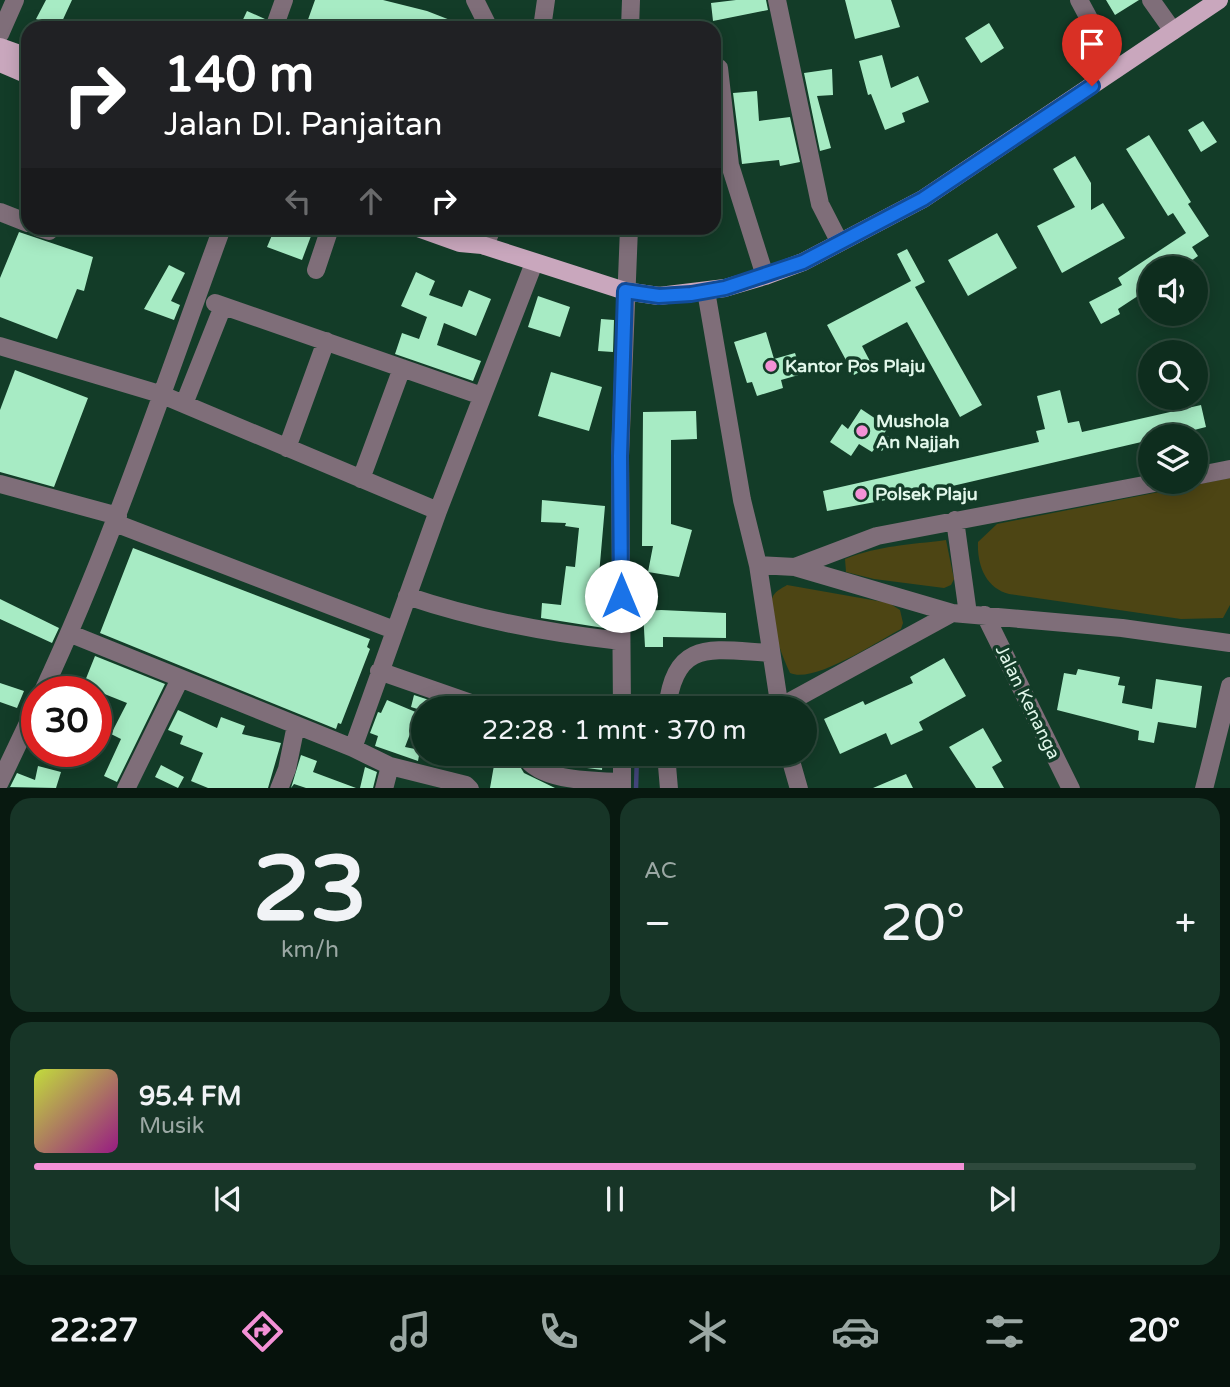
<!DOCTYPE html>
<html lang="id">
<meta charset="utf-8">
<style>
:root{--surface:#0e2d1e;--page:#173527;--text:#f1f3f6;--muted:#9ba8a4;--line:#2e493c;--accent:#f391d6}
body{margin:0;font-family:"Varela Round",sans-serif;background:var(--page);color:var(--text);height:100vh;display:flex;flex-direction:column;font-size:26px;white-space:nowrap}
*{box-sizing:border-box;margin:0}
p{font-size:23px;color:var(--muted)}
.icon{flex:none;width:38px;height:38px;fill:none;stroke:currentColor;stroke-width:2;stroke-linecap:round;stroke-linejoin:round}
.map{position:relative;height:788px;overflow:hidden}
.panel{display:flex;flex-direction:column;gap:10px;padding:10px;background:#081910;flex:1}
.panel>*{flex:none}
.top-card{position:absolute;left:21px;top:21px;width:700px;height:214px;border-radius:21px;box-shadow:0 4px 18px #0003,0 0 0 2px var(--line);background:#202124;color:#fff;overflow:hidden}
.tools{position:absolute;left:1138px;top:256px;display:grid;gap:14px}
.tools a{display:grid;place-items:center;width:70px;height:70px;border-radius:50%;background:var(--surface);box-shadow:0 4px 18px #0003,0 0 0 2px var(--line);font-size:35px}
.speed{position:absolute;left:21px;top:676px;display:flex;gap:14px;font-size:35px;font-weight:700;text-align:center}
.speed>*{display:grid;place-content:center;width:91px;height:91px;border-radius:50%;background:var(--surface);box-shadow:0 4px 18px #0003,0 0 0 2px var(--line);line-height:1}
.speed .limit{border:10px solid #d22;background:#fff;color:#111}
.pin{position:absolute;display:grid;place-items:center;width:60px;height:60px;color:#fff;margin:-72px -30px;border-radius:50% 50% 50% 0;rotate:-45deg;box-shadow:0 0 7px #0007}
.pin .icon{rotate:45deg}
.me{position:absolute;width:77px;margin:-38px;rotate:0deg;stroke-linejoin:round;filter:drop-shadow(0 0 5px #0008)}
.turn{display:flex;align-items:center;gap:24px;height:147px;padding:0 28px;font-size:32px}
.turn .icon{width:91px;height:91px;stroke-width:2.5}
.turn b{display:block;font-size:49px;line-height:60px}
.lanes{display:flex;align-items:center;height:66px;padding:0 28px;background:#0003;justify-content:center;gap:35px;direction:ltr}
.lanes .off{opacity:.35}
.big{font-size:52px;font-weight:600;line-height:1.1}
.panel .card{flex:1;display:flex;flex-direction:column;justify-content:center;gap:10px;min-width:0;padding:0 24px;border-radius:21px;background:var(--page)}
.panel .dial{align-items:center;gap:0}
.dial b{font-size:91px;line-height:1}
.song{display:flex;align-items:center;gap:21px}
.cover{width:84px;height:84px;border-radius:10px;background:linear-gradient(135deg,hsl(70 70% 55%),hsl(310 70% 35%))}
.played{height:7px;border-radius:4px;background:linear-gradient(90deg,var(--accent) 80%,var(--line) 80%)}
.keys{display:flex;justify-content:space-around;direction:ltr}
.heat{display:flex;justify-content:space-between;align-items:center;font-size:38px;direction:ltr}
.panel .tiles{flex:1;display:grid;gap:10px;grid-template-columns:1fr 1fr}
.card:last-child{grid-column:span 2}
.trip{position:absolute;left:411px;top:696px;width:406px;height:70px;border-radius:35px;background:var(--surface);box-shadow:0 4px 18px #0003,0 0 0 2px var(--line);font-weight:600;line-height:70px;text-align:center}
.dock{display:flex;height:112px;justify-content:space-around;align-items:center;background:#06120c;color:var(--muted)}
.dock .icon{width:49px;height:49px}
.dock .current{color:var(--accent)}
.dock b{font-size:32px;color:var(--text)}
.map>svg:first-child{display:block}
.green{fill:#4d4514}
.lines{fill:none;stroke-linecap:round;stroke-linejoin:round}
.stream{stroke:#43467b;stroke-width:4.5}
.building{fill:#a7ebc4}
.minor{stroke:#7f6e79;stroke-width:18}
.major{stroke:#c9a7bd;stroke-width:18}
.route-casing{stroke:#114b97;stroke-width:18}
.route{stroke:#1a73e8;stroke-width:12}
.poi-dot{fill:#f391d6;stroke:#133c28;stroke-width:2.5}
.labels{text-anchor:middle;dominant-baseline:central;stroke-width:7;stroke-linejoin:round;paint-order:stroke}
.poi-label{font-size:18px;font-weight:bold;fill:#e1f7ea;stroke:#133c28;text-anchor:start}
.street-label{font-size:18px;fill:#e1f7ea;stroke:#133c28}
</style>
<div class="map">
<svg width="1230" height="789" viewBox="0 0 1230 789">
<rect width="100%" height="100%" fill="#133c28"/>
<!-- green -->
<path class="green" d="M1230,478V605L1223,618L1181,619L1009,594C986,588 977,566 978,542L997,524Z
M946,540L954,579L951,585L944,588L874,579L846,572L845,559C881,545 909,545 946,540Z
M787,585L889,603L900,610L903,623L901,629C878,641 814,684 790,673C782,656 765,613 773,596C776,591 782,588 787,585Z"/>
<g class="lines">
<!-- stream -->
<path class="stream" d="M636,789L637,754"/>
</g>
<!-- building -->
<path class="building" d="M46,0H72L59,28L36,19Z
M315,0H383L427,11L468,27L427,28L409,21L408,28H305Z
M736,0H766L768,10L713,21L711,3Z
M845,0H891L900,27L855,39Z
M1106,0H1139L1115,15Z
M247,11L265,19L263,28H239Z
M989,23L1004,48L981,63L965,38Z
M882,55L891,88L918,76L929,102L902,113L905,122L885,130L871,94L868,95L859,61Z
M832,69L833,95L817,96L831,148L820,151L804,73Z
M757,91L759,121L790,117L800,162L780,166L779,160L742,164L733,93Z
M1203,121L1217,142L1201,152L1188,130Z
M1149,135L1191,202L1188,204L1209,236L1192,247L1198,256L1181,268H1150V288L1118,309L1120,314L1101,324L1089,302L1122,285L1118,278L1186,233L1173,213L1168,216L1126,149Z
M1075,156L1091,183V210L1103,203L1125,238L1062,273L1037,226L1075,207L1053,169Z
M275,228H314L302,260L267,247Z
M19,232L93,257L84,291L77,289L57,339L0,317V278Z
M997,233L1017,268L968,296L948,260Z
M907,249L925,282L915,287L982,405L960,417L907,322L862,346L872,365L854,375L827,325L911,281L897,254Z
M169,265L185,273L171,301L180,305L174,320L144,309Z
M416,272L435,281L429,295L462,307L469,290L491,299L476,336L444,323L437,345L481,361L473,381L395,354L402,333L419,339L427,317L401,306Z
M538,296L570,307L560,337L528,327Z
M601,319L614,320L613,352L598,351Z
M766,332L774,359L795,353L802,374L781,380L783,388L757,396L752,382L747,383L734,342Z
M15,370L88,398L54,487L0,472V410Z
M551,372L602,387L589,431L538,416Z
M1060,390L1068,423L1079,421L1082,432L1201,405L1206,427L1170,436H1150V440L918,494L827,511L823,491L1039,442L1036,431L1045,429L1037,396Z
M861,409L888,427L884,434L891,438L882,451L876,447L872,452L859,444L851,456L830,442L842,424L848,429Z
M696,411L697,439L671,440V524L692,530L679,577L648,572L653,546H642L643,412Z
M542,500L605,506L597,598L607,599L604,628L541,618L542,603L561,605L566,566L575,567L579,528L565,526L566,523L541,522Z
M133,548L370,639L367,647L370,649L341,724L338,723L336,729L100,633Z
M0,599L59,628L52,643L0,619Z
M661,610L726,613V638L663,637V647H645L643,611Z
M95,656L165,684L117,782L104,776L121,739L111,734L127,703L97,691H81Z
M944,658L966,696L919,722L923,730L891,745L886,733L840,754L824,719L863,701L865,705L913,683L910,677Z
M1078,669L1120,677L1118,685L1125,686L1122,703L1152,709L1156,679L1202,686L1196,728L1158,722L1154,743L1138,740L1139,731L1057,710L1064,673L1076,675Z
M0,683L24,691L17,708L0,702Z
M414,695L429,700L424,711L411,707Z
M387,700L418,713L405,747L420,750L418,761L375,746L378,736L370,733L378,712L381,713Z
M178,710L217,728L221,717L245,726L242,734L281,743L268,788H208L191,781L203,753L180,744L183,736L168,730Z
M983,728L1002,761L992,767L1004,788H976L949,747Z
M496,754L513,755L524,773L555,788H490Z
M540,754H603L602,770L557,764Z
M301,755L317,761L313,772L356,788H306L294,784L291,788Z
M161,765L184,777L178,788L155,777Z
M38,766L61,772L56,788L10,787L17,773L35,780Z
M365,767L377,772L373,788H360Z
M906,774L913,788H873Z"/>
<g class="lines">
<!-- minor -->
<path class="minor" d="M475,0L489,28
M777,0L820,204L839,241
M1079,0L1116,69
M1151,0L1173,31
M274,28L284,0
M542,28L546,0
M630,28L631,0
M0,34L15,0
M719,68L730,165L765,276
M0,212L28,223
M39,228L49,231
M485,246L492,228
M316,270L330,228
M706,291L742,500L758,565L780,709
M215,303L482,396
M0,346L160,394L438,511
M184,404L223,306
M287,448L326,341
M1195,476L1230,469
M361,479L402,368
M0,484L118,516
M955,520L968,614
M115,523L394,630
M758,565L795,567L877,536L1165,481
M795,567L952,613L1122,628L1230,643
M407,596C478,620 547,633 621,641
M985,615L1071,789
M71,634L353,748L390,766L466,785L470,789
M379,671L488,709
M43,691C113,541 165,383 222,228
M780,707L952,613
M622,709L620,456L629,228
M667,709C675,637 713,650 771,653
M353,748L438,511L534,263
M524,754C536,782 596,781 622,782
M622,754V789
M666,754L669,789
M789,754L799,789
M0,782L37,704
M126,789L180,679
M279,789L287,769L296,725
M384,789L390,766
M1204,789L1230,686"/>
<!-- major -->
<path class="major" d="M0,47L28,57
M0,63L28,75
M418,228L460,243L482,245L625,291L659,296L725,288L765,276L803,262L923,199L1219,0"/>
</g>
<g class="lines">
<!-- route casing -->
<g class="route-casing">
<path id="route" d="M621,596L620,456L625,291L659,296L691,294L725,288L803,262L923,199L1092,86"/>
</g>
<!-- route -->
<use href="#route" class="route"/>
</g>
<!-- markers -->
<g class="poi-dot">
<circle cx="771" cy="366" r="7"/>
<circle cx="862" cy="431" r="7"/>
<circle cx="861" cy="494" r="7"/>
</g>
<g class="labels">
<!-- poi labels -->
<g class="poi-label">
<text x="785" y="366">Kantor Pos Plaju</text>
<text x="876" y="421">Mushola<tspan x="876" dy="21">An Najjah</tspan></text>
<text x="875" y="494">Polsek Plaju</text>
</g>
<!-- street labels -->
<g class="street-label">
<text transform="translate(1028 702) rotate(64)">Jalan Kenanga</text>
</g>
</g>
</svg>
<div class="tools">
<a><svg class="icon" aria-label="sound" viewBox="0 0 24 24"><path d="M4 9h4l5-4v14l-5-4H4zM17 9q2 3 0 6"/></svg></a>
<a><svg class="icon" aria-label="search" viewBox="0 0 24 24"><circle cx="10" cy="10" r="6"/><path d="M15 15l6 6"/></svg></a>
<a><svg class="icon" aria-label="layers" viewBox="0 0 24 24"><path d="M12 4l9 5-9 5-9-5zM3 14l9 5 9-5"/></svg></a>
</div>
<div class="speed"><div class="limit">30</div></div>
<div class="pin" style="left:1092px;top:86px;background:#d93025"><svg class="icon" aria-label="arrive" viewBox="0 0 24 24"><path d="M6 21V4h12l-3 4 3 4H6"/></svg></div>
<svg class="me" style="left:621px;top:596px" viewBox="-20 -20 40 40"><circle r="19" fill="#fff"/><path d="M0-13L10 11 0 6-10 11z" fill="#1a73e8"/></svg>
<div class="trip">22:28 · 1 mnt · 370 m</div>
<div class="top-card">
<div class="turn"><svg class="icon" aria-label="right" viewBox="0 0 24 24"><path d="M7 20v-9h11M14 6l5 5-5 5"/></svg><div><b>140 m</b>Jalan DI. Panjaitan</div></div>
<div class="lanes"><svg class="icon off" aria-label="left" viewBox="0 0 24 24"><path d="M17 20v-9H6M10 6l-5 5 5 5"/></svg><svg class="icon off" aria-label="ahead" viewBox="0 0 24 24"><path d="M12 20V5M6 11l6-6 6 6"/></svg><svg class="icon" aria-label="right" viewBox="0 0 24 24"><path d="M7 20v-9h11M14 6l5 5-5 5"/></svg></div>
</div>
</div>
<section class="panel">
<div class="tiles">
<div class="card dial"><b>23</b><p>km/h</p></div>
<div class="card"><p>AC</p>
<div class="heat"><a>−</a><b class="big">20°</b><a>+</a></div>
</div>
<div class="card">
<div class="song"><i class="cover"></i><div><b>95.4 FM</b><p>Musik</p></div></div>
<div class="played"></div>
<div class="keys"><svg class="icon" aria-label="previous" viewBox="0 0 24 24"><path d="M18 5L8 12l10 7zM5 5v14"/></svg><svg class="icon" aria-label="pause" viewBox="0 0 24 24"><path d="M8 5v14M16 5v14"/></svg><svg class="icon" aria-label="next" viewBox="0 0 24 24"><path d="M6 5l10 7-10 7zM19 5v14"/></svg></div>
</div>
</div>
</section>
<nav class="dock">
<b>22:27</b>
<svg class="icon current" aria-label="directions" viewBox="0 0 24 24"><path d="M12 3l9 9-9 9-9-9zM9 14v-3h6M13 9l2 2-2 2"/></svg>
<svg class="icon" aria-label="music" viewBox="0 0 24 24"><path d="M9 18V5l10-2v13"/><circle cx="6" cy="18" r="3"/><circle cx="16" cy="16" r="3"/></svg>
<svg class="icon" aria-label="phone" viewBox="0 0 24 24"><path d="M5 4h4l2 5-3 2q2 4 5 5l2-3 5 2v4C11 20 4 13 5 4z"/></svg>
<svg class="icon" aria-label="climate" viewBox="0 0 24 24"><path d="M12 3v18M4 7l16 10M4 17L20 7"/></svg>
<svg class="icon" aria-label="car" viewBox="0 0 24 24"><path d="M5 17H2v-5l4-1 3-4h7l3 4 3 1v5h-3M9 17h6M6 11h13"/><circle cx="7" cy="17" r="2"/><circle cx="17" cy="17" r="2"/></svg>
<svg class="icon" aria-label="filters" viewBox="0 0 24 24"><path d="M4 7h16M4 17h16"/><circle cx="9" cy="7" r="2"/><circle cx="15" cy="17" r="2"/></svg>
<b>20°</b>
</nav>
